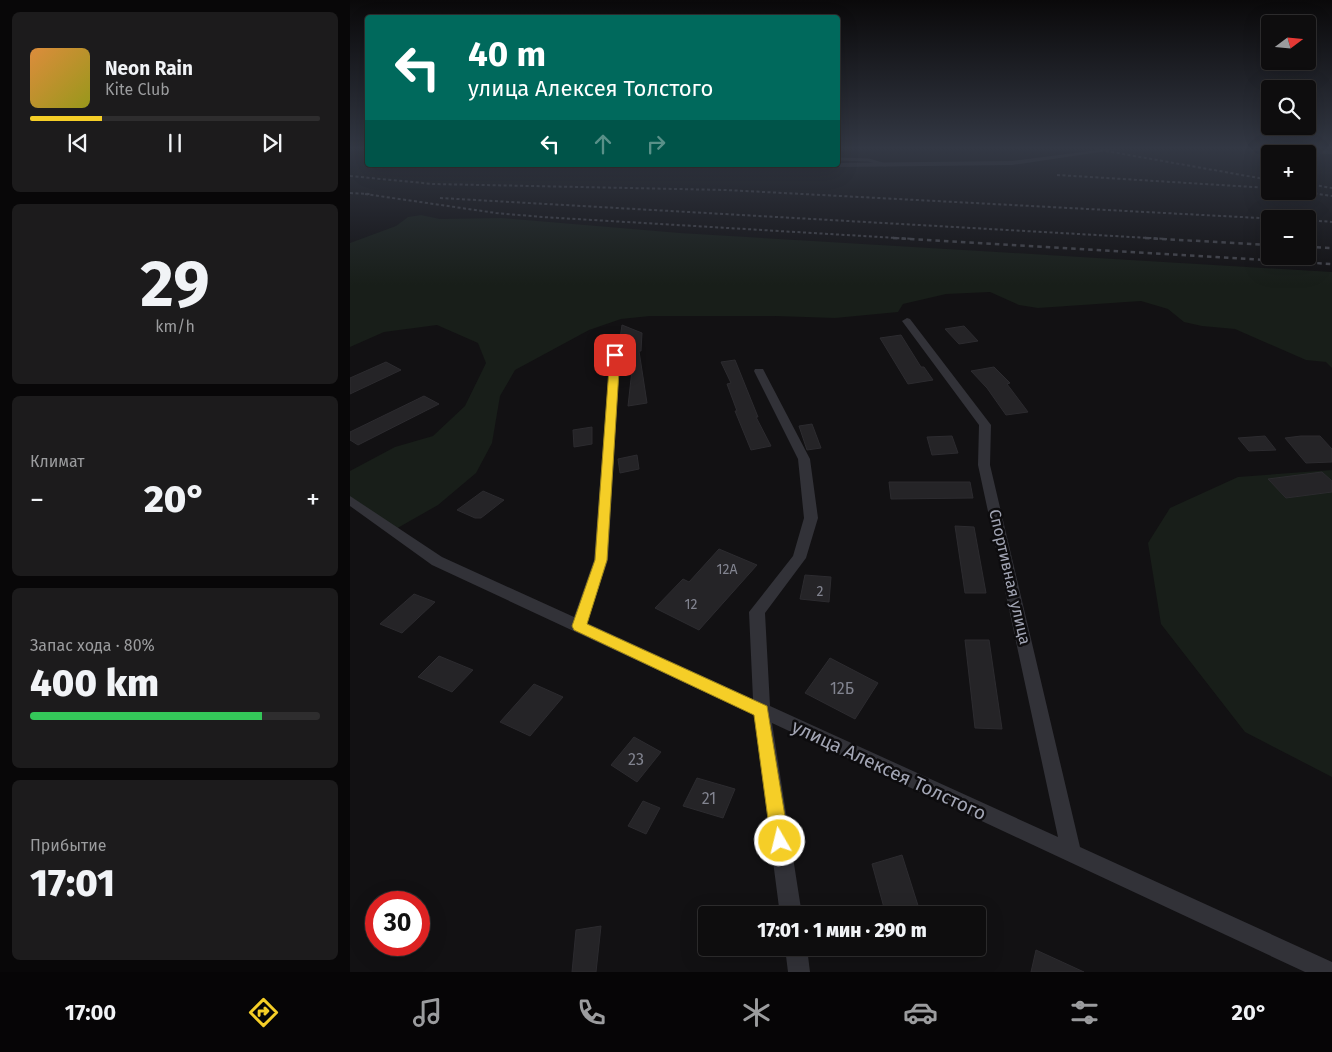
<!DOCTYPE html>
<html lang="ru">
<meta charset="utf-8">
<style>
:root{--surface:#0e0d0e;--page:#1c1b1c;--text:#f1f3f6;--muted:#9b9c9e;--line:#2e2d2e;--accent:#f5ce27}
body{margin:0;font-family:"Fira Sans",sans-serif;background:var(--page);color:var(--text);height:100vh;display:flex;flex-direction:column;font-size:19px;white-space:nowrap}
*{box-sizing:border-box;margin:0}
p{font-size:16px;color:var(--muted)}
.icon{flex:none;width:28px;height:28px;fill:none;stroke:currentColor;stroke-width:2;stroke-linecap:round;stroke-linejoin:round}
.map{position:relative;flex:1;overflow:hidden}
.sheet{display:flex;flex-direction:column;gap:12px;padding:12px;background:#080708;width:350px}
.sheet>*{flex:none}
.top-card{position:absolute;left:15px;top:15px;width:475px;height:152px;border-radius:5px;box-shadow:0 5px 20px #0002,0 0 0 1px var(--line);background:#00695c;color:#fff;overflow:hidden}
.needle{width:32px;rotate:74deg}
.fabs{position:absolute;left:911px;top:15px;display:grid;gap:10px}
.fabs a{display:grid;place-items:center;width:55px;height:55px;border-radius:5px;background:var(--surface);box-shadow:0 5px 20px #0002,0 0 0 1px var(--line);font-size:25px}
.speed{position:absolute;left:15px;top:891px;display:flex;gap:10px;font-size:25px;font-weight:700;text-align:center}
.speed>*{display:grid;place-content:center;width:65px;height:65px;border-radius:50%;background:var(--surface);box-shadow:0 5px 20px #0002,0 0 0 1px var(--line);line-height:1}
.speed .limit{border:8px solid #d22;background:#fff;color:#111}
.pin{position:absolute;display:grid;place-items:center;width:42px;height:42px;color:#fff;margin:-21px;border-radius:10px;box-shadow:0 2px 8px #0006}
.me{position:absolute;width:55px;margin:-28px;rotate:352deg;stroke-linejoin:round;filter:drop-shadow(0 0 4px #0008)}
.turn{display:flex;align-items:center;gap:18px;height:105px;padding:0 20px;font-size:22px}
.turn .icon{width:65px;height:65px;stroke-width:2.5}
.turn b{display:block;font-size:35px;line-height:42px}
.lanes{display:flex;align-items:center;height:48px;padding:0 20px;background:#0003;justify-content:center;gap:25px;direction:ltr}
.lanes .off{opacity:.35}
.big{font-size:38px;font-weight:800;line-height:1.1}
.sheet .widget{flex:1;display:flex;flex-direction:column;justify-content:center;gap:8px;min-width:0;padding:0 18px;border-radius:8px;background:var(--page)}
.sheet .dial{align-items:center;gap:0}
.dial b{font-size:65px;line-height:1}
.song{display:flex;align-items:center;gap:15px}
.cover{width:60px;height:60px;border-radius:8px;background:linear-gradient(135deg,hsl(30 70% 55%),hsl(60 70% 35%))}
.played{height:5px;border-radius:2px;background:linear-gradient(90deg,var(--accent) 25%,var(--line) 25%)}
.keys{display:flex;justify-content:space-around;direction:ltr}
.heat{display:flex;justify-content:space-between;align-items:center;font-size:28px;direction:ltr}
.charge{height:8px;border-radius:4px;background:linear-gradient(90deg,#34c759 80%,var(--line) 0)}
.trip{position:absolute;left:348px;top:906px;width:288px;height:50px;border-radius:5px;background:var(--surface);box-shadow:0 5px 20px #0002,0 0 0 1px var(--line);font-weight:800;line-height:50px;text-align:center}
.tab-bar{display:flex;height:80px;justify-content:space-around;align-items:center;background:#060506;color:var(--muted)}
.tab-bar .icon{width:35px;height:35px}
.tab-bar .on{color:var(--accent)}
.tab-bar b{font-size:22px;color:var(--text)}
main{display:flex;flex:1;min-height:0}
.map>svg:first-child{display:block}
.green{fill:#181e19}
.building{fill:#252427;stroke:#2c2b2f}
.lines{fill:none;stroke-linecap:round;stroke-linejoin:round}
.lane{stroke:#323238;stroke-width:3}
.street{fill:#323238;fill-rule:evenodd}
.rail-far1{stroke:#45464d;stroke-width:2;stroke-dasharray:3 2.5;stroke-linecap:butt}
.rail{stroke:#45464d;stroke-width:2.5;stroke-dasharray:4.5 4;stroke-linecap:butt}
.route{fill:#f5ce27;stroke:#9f8619}
.labels{text-anchor:middle;dominant-baseline:central;stroke-width:5;stroke-linejoin:round;paint-order:stroke}
.number-label{font-size:14px;fill:#828490}
.street-label{font-size:16px;fill:#a2a5b4;stroke:#0d0c0e}
.near-number-label{font-size:16px;fill:#828490}
.near-street-label{font-size:19px;fill:#a2a5b4;stroke:#0d0c0e}
</style>
<main>
<section class="sheet">
<div class="widget">
<div class="song"><i class="cover"></i><div><b>Neon Rain</b><p>Kite Club</p></div></div>
<div class="played"></div>
<div class="keys"><svg class="icon" aria-label="previous" viewBox="0 0 24 24"><path d="M18 5L8 12l10 7zM5 5v14"/></svg><svg class="icon" aria-label="pause" viewBox="0 0 24 24"><path d="M8 5v14M16 5v14"/></svg><svg class="icon" aria-label="next" viewBox="0 0 24 24"><path d="M6 5l10 7-10 7zM19 5v14"/></svg></div>
</div>
<div class="widget dial"><b>29</b><p>km/h</p></div>
<div class="widget"><p>Климат</p>
<div class="heat"><a>−</a><b class="big">20°</b><a>+</a></div>
</div>
<div class="widget"><p>Запас хода · 80%</p><b class="big">400 km</b><div class="charge"></div></div>
<div class="widget"><p>Прибытие</p><b class="big">17:01</b></div>
</section>
<div class="map">
<svg width="982" height="972" viewBox="0 0 982 972">
<rect width="100%" height="100%" fill="#121113"/>
<!-- green -->
<path class="green" d="M71,215L90,219L152,218L330,233L982,272V368L976,362L956,360L885,329L852,326L834,322L818,309L791,301L688,308L669,305L640,292L596,294L553,304L548,312L485,318L425,316H300L271,319L239,330L165,370L150,396L142,443L126,473L88,505L44,530L0,500V471L45,447L83,436L115,406L136,363L128,343L87,325L34,332L0,347V243L46,226L58,217Z
M982,470V777L895,732L811,624L798,543L820,508L888,477Z"/>
<!-- building -->
<path class="building" d="M272,325L292,333L291,351H289L297,403L278,406L284,352L271,353L268,351Z
M614,326L628,341L609,344L595,329Z
M551,335L571,367H574L583,380L558,384L530,338Z
M385,360L408,417H406L421,446L401,450L385,411H387L377,384L381,383L371,362Z
M36,362L51,370L0,394V378Z
M644,367L660,383L657,384L678,412L656,415L637,388L621,371Z
M74,396L89,404L8,445L0,440V432Z
M462,424L471,448L457,450L449,426Z
M242,427V444L224,447L223,430Z
M602,436L608,453L582,455L577,437Z
M915,436L926,450L899,451L888,438Z
M951,436H970L982,449V462L956,463L935,438Z
M287,455L289,469L270,473L268,459Z
M972,472L982,481V492L936,498L918,479Z
M539,482H620L623,498L541,499Z
M133,491L154,500L131,518H125L107,510Z
M605,526L624,527L636,593H615Z
M369,549L407,565L349,630L305,608L333,579L339,582Z
M455,575L481,577L479,602L450,599Z
M64,594L85,602L52,633L30,624Z
M615,640H639L652,729L625,728Z
M89,656L123,670L102,692L68,677Z
M480,658L528,683L505,719L455,693Z
M184,684L213,697L180,736L150,722Z
M284,737L311,752L287,782L261,765Z
M347,778L385,789L373,818L333,806Z
M293,801L310,808L296,834L278,826Z
M552,855L571,915H536L522,864Z
M251,926L246,972H222L226,930Z
M686,950L734,972H681Z"/>
<g class="lines">
<!-- lane -->
<path class="lane" d="M488,159L519,160L535,165"/>
<!-- street -->
<path class="street" d="M756,149H770L662,165L488,167L485,165L488,163L662,161Z
M899,149L982,150V154L902,151Z
M557,318L560,319L641,425L640,465L730,847L982,962V972H955L422,723L452,915H430L404,715L82,565L0,506V496L92,557L224,617L244,560L260,355L261,353H269L270,355L258,560L237,623L403,699L399,612L443,556L454,518L448,459L404,371L405,369H413L460,459L468,518L456,558L415,613L420,706L708,837L628,465L629,425L552,321Z
M435,948H457L460,972H438Z"/>
<!-- rail-far1 -->
<path class="rail-far1" d="M745,149L920,180
M707,175L920,188
M0,176L83,184L376,190L929,219
M958,184L982,188
M948,191L982,196
M0,193L22,194
M15,194L146,213L192,217L564,239
M90,198L817,239
M958,220L982,222"/>
<!-- rail -->
<path class="rail" d="M543,238L982,264
M795,238L920,245
M958,247L982,248"/>
</g>
<!-- sky -->
<linearGradient id="sky" x2="0" y2="1"><stop stop-color="#0a090a"/><stop offset="0.52" stop-color="#333844"/><stop offset="1" stop-color="#333844" stop-opacity="0"/></linearGradient>
<rect width="982" height="285" fill="url(#sky)"/>
<!-- route -->
<path class="route" d="M265,352L270,355L257,560L237,624L417,706L439,841L437,847L430,850L424,847L421,841L404,715L224,630L222,626L245,560L260,355Z"/>
<g class="labels">
<!-- number labels -->
<g class="number-label">
<text x="377" y="569">12А</text>
<text x="470" y="591">2</text>
<text x="341" y="604">12</text>
</g>
<!-- street labels -->
<g class="street-label">
<text transform="translate(660 577) rotate(77)">Спортивная улица</text>
</g>
<!-- near-number labels -->
<g class="near-number-label">
<text x="492" y="688">12Б</text>
<text x="286" y="759">23</text>
<text x="359" y="798">21</text>
</g>
<!-- near-street labels -->
<g class="near-street-label">
<text transform="translate(539 770) rotate(25)">улица Алексея Толстого</text>
</g>
</g>
</svg>
<div class="fabs">
<a><svg class="needle" viewBox="-14 -14 28 28"><path d="M0-13l5 13h-10z" fill="#e53935"/><path d="M0 13l5-13h-10z" fill="#9b9c9e"/></svg></a>
<a><svg class="icon" aria-label="search" viewBox="0 0 24 24"><circle cx="10" cy="10" r="6"/><path d="M15 15l6 6"/></svg></a>
<a>+</a>
<a>−</a>
</div>
<div class="speed"><div class="limit">30</div></div>
<div class="pin" style="left:265px;top:355px;background:#d93025"><svg class="icon" aria-label="arrive" viewBox="0 0 24 24"><path d="M6 21V4h12l-3 4 3 4H6"/></svg></div>
<svg class="me" style="left:430px;top:841px" viewBox="-20 -20 40 40"><circle r="17" fill="#f5ce27" stroke="#fff" stroke-width="3"/><path d="M0-11L8 9 0 5-8 9z" fill="#fff"/></svg>
<div class="trip">17:01 · 1 мин · 290 m</div>
<div class="top-card">
<div class="turn"><svg class="icon" aria-label="left" viewBox="0 0 24 24"><path d="M17 20v-9H6M10 6l-5 5 5 5"/></svg><div><b>40 m</b>улица Алексея Толстого</div></div>
<div class="lanes"><svg class="icon" aria-label="left" viewBox="0 0 24 24"><path d="M17 20v-9H6M10 6l-5 5 5 5"/></svg><svg class="icon off" aria-label="ahead" viewBox="0 0 24 24"><path d="M12 20V5M6 11l6-6 6 6"/></svg><svg class="icon off" aria-label="right" viewBox="0 0 24 24"><path d="M7 20v-9h11M14 6l5 5-5 5"/></svg></div>
</div>
</div>
</main>
<nav class="tab-bar">
<b>17:00</b>
<svg class="icon on" aria-label="directions" viewBox="0 0 24 24"><path d="M12 3l9 9-9 9-9-9zM9 14v-3h6M13 9l2 2-2 2"/></svg>
<svg class="icon" aria-label="music" viewBox="0 0 24 24"><path d="M9 18V5l10-2v13"/><circle cx="6" cy="18" r="3"/><circle cx="16" cy="16" r="3"/></svg>
<svg class="icon" aria-label="phone" viewBox="0 0 24 24"><path d="M5 4h4l2 5-3 2q2 4 5 5l2-3 5 2v4C11 20 4 13 5 4z"/></svg>
<svg class="icon" aria-label="climate" viewBox="0 0 24 24"><path d="M12 3v18M4 7l16 10M4 17L20 7"/></svg>
<svg class="icon" aria-label="car" viewBox="0 0 24 24"><path d="M5 17H2v-5l4-1 3-4h7l3 4 3 1v5h-3M9 17h6M6 11h13"/><circle cx="7" cy="17" r="2"/><circle cx="17" cy="17" r="2"/></svg>
<svg class="icon" aria-label="filters" viewBox="0 0 24 24"><path d="M4 7h16M4 17h16"/><circle cx="9" cy="7" r="2"/><circle cx="15" cy="17" r="2"/></svg>
<b>20°</b>
</nav>
